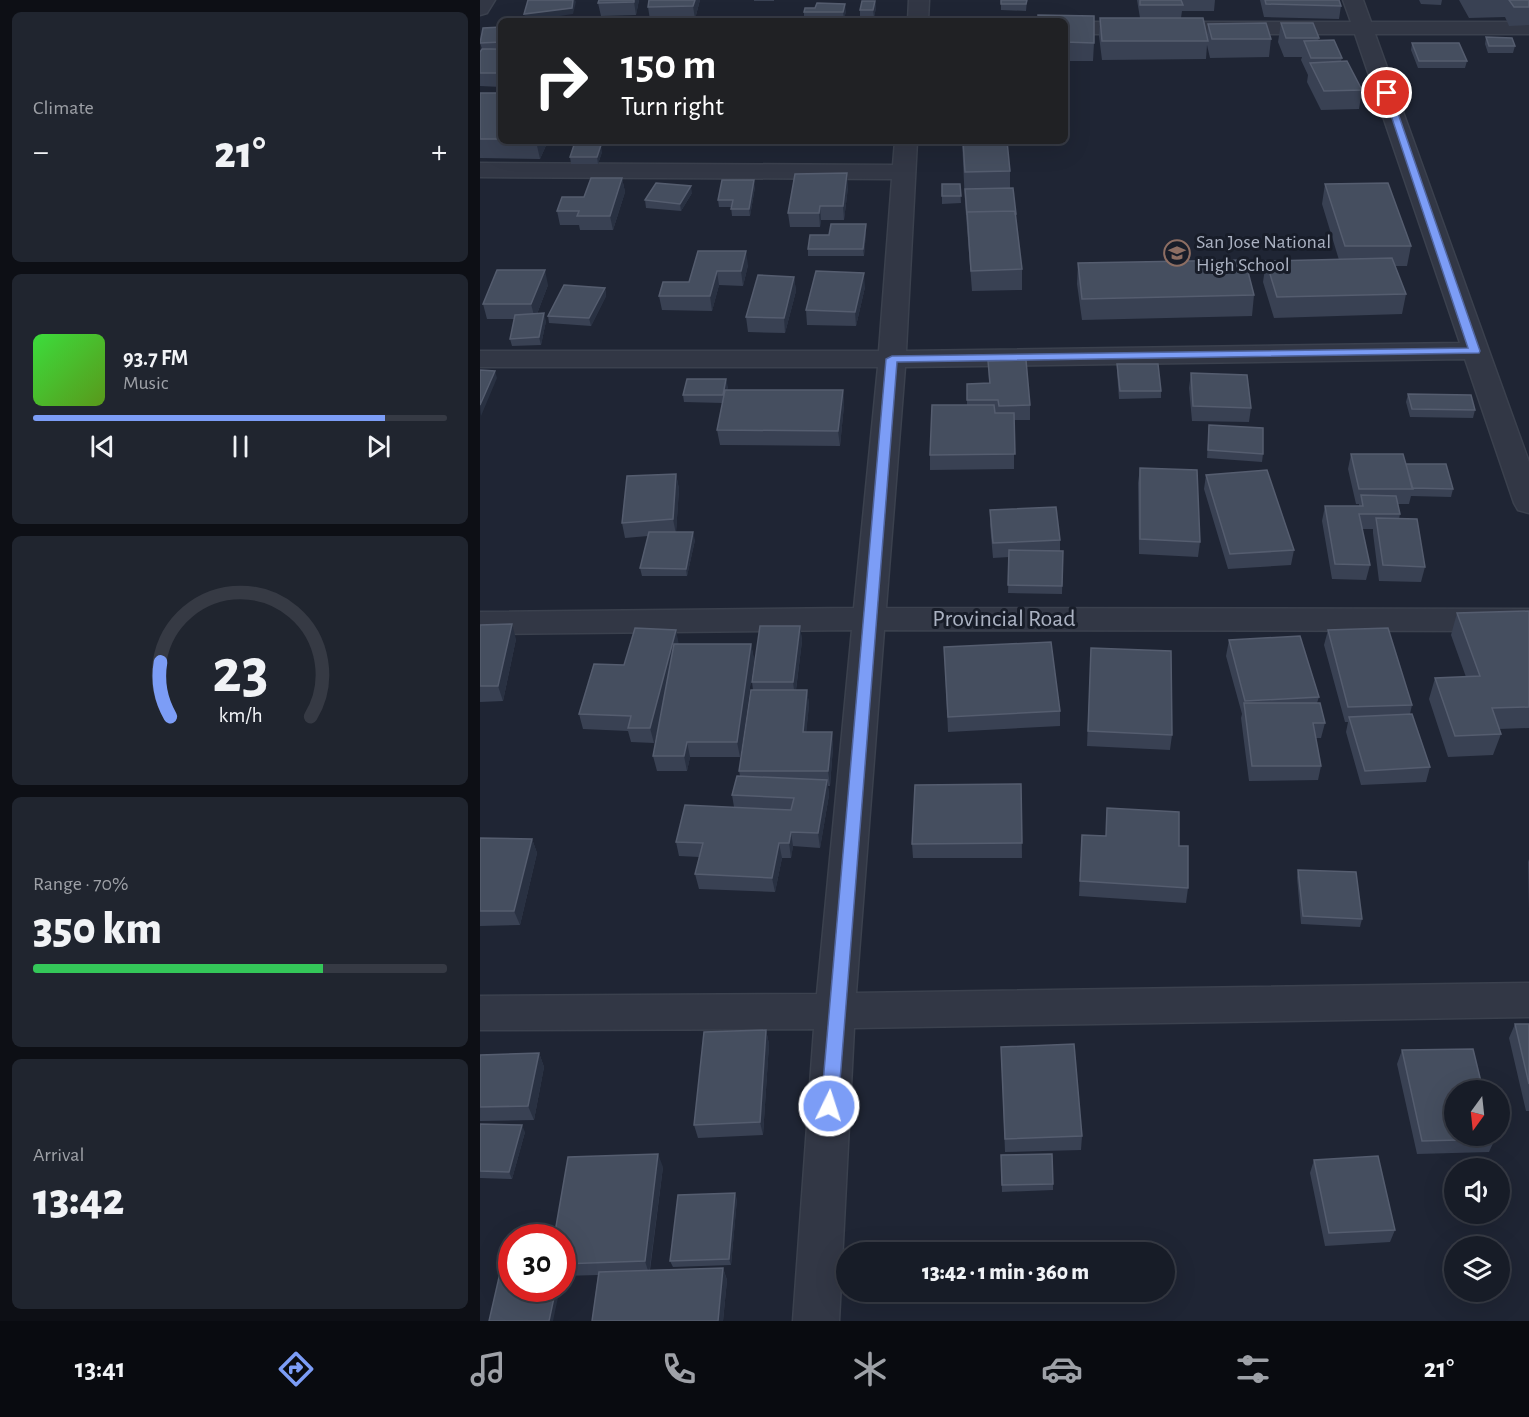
<!DOCTYPE html>
<meta charset="utf-8">
<style>
:root{--surface:#171c27;--page:#20252f;--text:#f1f3f6;--muted:#9ea1a7;--line:#363a44;--accent:#7c9df6}
body{margin:0;font-family:"Alegreya Sans",sans-serif;background:var(--page);color:var(--text);height:100vh;display:flex;flex-direction:column;font-size:22px;white-space:nowrap}
*{box-sizing:border-box;margin:0}
p{font-size:20px;color:var(--muted)}
.icon{flex:none;width:33px;height:33px;fill:none;stroke:currentColor;stroke-width:2;stroke-linecap:round;stroke-linejoin:round}
.map{position:relative;flex:1;overflow:hidden}
.side{display:flex;flex-direction:column;gap:12px;padding:12px;background:#0d0f15;width:480px}
.side>*{flex:none}
.guide{position:absolute;left:18px;top:18px;width:570px;height:126px;border-radius:9px;box-shadow:0 6px 24px #0002,0 0 0 2px var(--line);background:#202124;color:#fff;overflow:hidden}
.needle{width:39px;rotate:195deg}
.buttons{position:absolute;left:964px;top:1080px;display:grid;gap:12px}
.buttons a{display:grid;place-items:center;width:66px;height:66px;border-radius:50%;background:var(--surface);box-shadow:0 6px 24px #0002,0 0 0 2px var(--line);font-size:30px}
.speed{position:absolute;left:18px;top:1224px;display:flex;gap:12px;font-size:30px;font-weight:700;text-align:center}
.speed>*{display:grid;place-content:center;width:78px;height:78px;border-radius:50%;background:var(--surface);box-shadow:0 6px 24px #0002,0 0 0 2px var(--line);line-height:1}
.speed .limit{border:9px solid #d22;background:#fff;color:#111}
.pin{position:absolute;display:grid;place-items:center;width:51px;height:51px;color:#fff;margin:-26px;border:3px solid #fff;border-radius:50%;box-shadow:0 2px 6px #0007}
.me{position:absolute;width:66px;margin:-33px;rotate:4deg;stroke-linejoin:round;filter:drop-shadow(0 0 4px #0008)}
.turn{display:flex;align-items:center;gap:21px;height:126px;padding:0 24px;font-size:27px}
.turn .icon{width:78px;height:78px;stroke-width:2.5}
.turn b{display:block;font-size:42px;line-height:51px}
.big{font-size:45px;font-weight:800;line-height:1.1}
.side .widget{flex:1;display:flex;flex-direction:column;justify-content:center;gap:9px;min-width:0;padding:0 21px;border-radius:9px;background:var(--page)}
.side .dial{align-items:center;gap:0}
.dial svg{height:156px;overflow:visible;fill:none;stroke:var(--line);stroke-width:7;stroke-linecap:round;text-anchor:middle}
.dial text{fill:var(--text);stroke:none}
.song{display:flex;align-items:center;gap:18px}
.cover{width:72px;height:72px;border-radius:9px;background:linear-gradient(135deg,hsl(120 70% 55%),hsl(90 70% 35%))}
.played{height:6px;border-radius:3px;background:linear-gradient(90deg,var(--accent) 85%,var(--line) 85%)}
.keys{display:flex;justify-content:space-around;direction:ltr}
.heat{display:flex;justify-content:space-between;align-items:center;font-size:33px;direction:ltr}
.charge{height:9px;border-radius:4px;background:linear-gradient(90deg,#34c759 70%,var(--line) 0)}
.trip{position:absolute;left:356px;top:1242px;width:339px;height:60px;border-radius:30px;background:var(--surface);box-shadow:0 6px 24px #0002,0 0 0 2px var(--line);font-weight:800;line-height:60px;text-align:center}
.dock{display:flex;height:96px;justify-content:space-around;align-items:center;background:#090b10;color:var(--muted)}
.dock .icon{width:42px;height:42px}
.dock .current{color:var(--accent)}
.dock b{font-size:27px;color:var(--text)}
main{display:flex;flex:1;min-height:0}
.map>svg:first-child{display:block}
.lines{fill:none;stroke-linecap:round;stroke-linejoin:round}
.street-casing{stroke:#3b414e;stroke-width:3}
.street{fill:#323745;fill-rule:evenodd}
.wall{fill:#394153}
.shaded-wall{fill:#293142}
.building{fill:#454e5f;stroke:#555d6f;stroke-width:1.5}
.route{fill:#7c9df6;stroke:#5166a0;stroke-width:1.5}
.labels{text-anchor:middle;dominant-baseline:central;stroke-width:6;stroke-linejoin:round;paint-order:stroke}
.far-poi-label{font-size:20px;fill:#abb2c2;stroke:#181d29;text-anchor:start}
.street-label{font-size:24px;fill:#abb2c2;stroke:#181d29}
</style>
<main>
<section class="side">
<div class="widget"><p>Climate</p>
<div class="heat"><a>−</a><b class="big">21°</b><a>+</a></div>
</div>
<div class="widget">
<div class="song"><i class="cover"></i><div><b>93.7 FM</b><p>Music</p></div></div>
<div class="played"></div>
<div class="keys"><svg class="icon" aria-label="previous" viewBox="0 0 24 24"><path d="M18 5L8 12l10 7zM5 5v14"/></svg><svg class="icon" aria-label="pause" viewBox="0 0 24 24"><path d="M8 5v14M16 5v14"/></svg><svg class="icon" aria-label="next" viewBox="0 0 24 24"><path d="M6 5l10 7-10 7zM19 5v14"/></svg></div>
</div>
<div class="widget dial"><svg viewBox="0 0 100 80">
<path d="M14 69A42 42 0 1 1 86 69"/>
<path d="M14 69A42 42 0 0 1 9 41" stroke="#7c9df6"/>
<text x="50" y="56" font-size="32" font-weight="700">23</text>
<text x="50" y="72" font-size="11">km/h</text>
</svg></div>
<div class="widget"><p>Range · 70%</p><b class="big">350 km</b><div class="charge"></div></div>
<div class="widget"><p>Arrival</p><b class="big">13:42</b></div>
</section>
<div class="map">
<svg width="1049" height="1321" viewBox="0 0 1049 1321">
<rect width="100%" height="100%" fill="#1f2534"/>
<g class="lines">
<!-- street casing -->
<g class="street-casing">
<path id="street" d="M0,0H15L7,13L0,15Z
M429,0H449L448,21H428Z
M863,0H883L891,22H1049V34H895L1049,462V513L1038,510L1034,503L985,359L425,367L406,608L1049,609V631L404,630L376,993L1049,983V1017L374,1028L359,1321H313L334,1029L0,1030V996L337,994L372,630L0,634V612L374,608L398,367H0V351H399L412,179L0,177V163L413,165L415,141H437L426,351L980,343L875,34H585V22H871Z"/>
</g>
<!-- street -->
<use href="#street" class="street"/>
</g>
<!-- wall -->
<path class="wall" d="M159,0L156,15L121,16L118,3Z
M169,0H220L215,19L170,20L168,7Z
M274,0H294V1H274Z
M521,0H547L546,11L521,10Z
M657,0H735L734,11H702L701,18L727,37L728,24L791,39L789,57L730,58L727,45L726,59L622,60L619,36L620,18H660Z
M780,0H859L861,6L859,19L784,17Z
M939,0H962L961,5L941,4Z
M979,0H1049V25L1029,26L1025,17L989,18Z
M395,1L396,8L394,17H380V10Z
M335,8L366,11L364,19L324,18V12Z
M585,21L614,43L613,61H585Z
M801,23L839,38L838,41L862,58L861,61L882,90L879,109L841,110L827,82L828,75L821,60L822,57H804L798,42Z
M21,27V48L11,49H21V87L0,86V52L2,49L0,43Z
M1006,37L1035,46L1033,53H1008L1005,44Z
M932,43L987,61L985,68H938L931,50Z
M0,93H21V141H68L60,159L0,158Z
M90,141H125L124,143Z
M189,141H229V142Z
M237,141H274V143H237Z
M482,141L530,171V188L536,214V222L542,269V290L492,291L485,203Z
M539,141H564V144H539Z
M122,152L118,164H91L90,157Z
M142,178L145,192L133,230H100L99,225H80L77,211L104,197Z
M462,184H480L481,203L462,204Z
M845,184L931,246L927,266H915L926,294L922,314L794,318L783,282L786,261L859,260L842,204Z
M275,187L270,216H252L251,207H239L238,200Z
M368,187L364,220H341L340,227H310L308,213Z
M212,193L201,211L166,208L165,200Z
M386,232L384,256H328V249Z
M218,251L268,265L263,286L239,285L232,311L182,310L179,296L209,282Z
M598,263L774,295L772,316L602,320L597,284Z
M314,277L316,291L305,333L268,332L266,317Z
M68,285L57,314L66,321L61,345L32,346L30,339L34,319H7L3,304Z
M385,287L376,326L327,325L326,310Z
M125,288L126,296L111,326L69,323L68,316Z
M508,361L550,405V420H534V469L450,470V455L487,405V384L509,383Z
M637,364L681,391V398L639,399L637,372Z
M711,373L771,408L769,422L712,421L709,388Z
M248,387L247,390H363L364,405L360,446L240,445L237,430L243,403L204,402L203,395Z
M928,394L995,410L993,418L930,417L926,402Z
M729,425L783,454L782,462L727,458Z
M871,454L926,464L973,489L971,497L931,496L929,504H918L920,514L919,519L945,567L941,582L899,581L893,533V529H882L890,565L886,580L852,579L842,521L845,506H879V504H876L868,469Z
M660,468L720,542L718,557L659,554L658,483Z
M196,474L199,489L196,532L215,540L207,576H162L160,568L168,536L145,538L142,523Z
M726,475L814,550L811,565L748,569L724,489Z
M510,510L580,540V551H583L582,594L528,593L529,557L513,558L510,525Z
M1049,611V728L1019,729L1021,734L1013,755L968,757L949,699L955,678L986,677L971,635L977,613Z
M0,625L36,639L23,701L0,702Z
M320,626L322,641L316,690H327L329,705L326,732H352L353,747L350,786H348L349,795L340,848L313,846L311,858H302L295,892L219,889L215,874L219,857L199,856L196,842L254,807L252,795L260,776L259,771L273,690L272,682Z
M196,630L198,644H271L274,659L260,757H210L207,771H177L173,756L181,714L174,743L151,742L148,731L103,729L99,714L144,665Z
M848,630L932,705L930,714L950,767L946,782L881,785L866,732L868,722H865L844,645Z
M749,640L839,697L837,703L845,723L841,738H836L841,766L838,780L769,781L761,718L762,714L746,656Z
M464,647L580,711V726L468,732Z
M611,648L692,735L690,750L607,746Z
M541,784L542,858H433L432,844Z
M627,808L699,846L708,888L706,903L599,896L602,835L626,836Z
M0,838L52,839L57,853L40,925L0,926Z
M1049,859V909L1048,862Z
M818,870L882,919L880,927L821,924L817,877Z
M1035,1024H1049V1111H1046L1029,1038Z
M286,1030L289,1044L283,1135L218,1138L214,1125Z
M521,1047L602,1136L601,1150L525,1152Z
M922,1050L1015,1139L1009,1152L937,1154L917,1064Z
M59,1053L64,1067L54,1120L0,1121V1055Z
M0,1124L45,1132L32,1179L0,1178Z
M521,1155L573,1184V1190L522,1192Z
M834,1160L915,1230L910,1242L845,1246L830,1173Z
M183,1167L170,1270L243,1268L247,1280L243,1321H112L118,1275L82,1276V1238Z
M257,1199L251,1265L193,1267L190,1261Z"/>
<!-- shaded-wall -->
<path class="shaded-wall" d="M93,0H95L96,2L93,14L46,21L44,14Z
M154,0H159L156,15L154,2Z
M215,0H220L215,19L213,6Z
M395,1L396,8L394,17L393,10Z
M365,4L366,11L364,19L363,12Z
M56,141H68L60,159Z
M121,145L122,152L118,164L117,157Z
M367,173L368,187L364,220L363,206Z
M142,178L145,192L133,230L130,216Z
M274,180L275,187L270,216L269,209Z
M211,186L212,193L201,211L200,204Z
M340,206L341,220L340,227L339,213Z
M386,224V232L384,256L383,249Z
M266,251L268,265L263,286L261,271Z
M65,270L68,285L55,319L51,304Z
M237,271L239,285L232,311L230,296Z
M384,273L385,287L376,326L375,312Z
M314,277L316,291L305,333L304,318Z
M125,288L126,296L111,326L109,318Z
M64,313L66,321L61,345L59,337Z
M15,371L17,378L1,416L0,405Z
M246,379L248,387L244,403L243,395Z
M363,390L364,405L360,446L358,431Z
M196,474L199,489L196,534L193,519Z
M213,532L215,540L207,576L206,569Z
M32,624L36,639L23,701L18,686Z
M320,626L322,641L315,697L313,682Z
M196,630L199,645L174,743L170,728Z
M271,644L274,659L260,757L257,742Z
M327,690L329,705L325,747L323,732Z
M352,732L353,747L350,786L348,771Z
M207,742L210,757L207,771L204,756Z
M347,780L349,795L340,848L338,833Z
M311,832L313,846L311,858L309,843Z
M52,839L57,853L40,925L34,911Z
M299,843L302,858L295,892L292,878Z
M286,1030L289,1044L283,1135L280,1122Z
M59,1053L64,1067L54,1120L48,1106Z
M42,1125L45,1132L32,1179L29,1172Z
M178,1154L183,1167L169,1274L165,1261Z
M255,1193L257,1199L251,1265L249,1259Z
M243,1268L247,1280L243,1321H238Z
M76,1288H80L73,1321H69Z"/>
<!-- building -->
<path class="building" d="M48,0H93L92,8L44,14Z
M119,0H154V2L118,3Z
M169,0H215L213,6L168,7Z
M521,0H547L546,4H521Z
M660,0H701L703,5H660Z
M785,0H859L861,6L786,4Z
M1029,0H1049V7H1034Z
M382,1H395L393,10H380Z
M337,3L365,4L363,12H324L325,8H335Z
M558,15L614,16V43L585,42V21H558Z
M518,17L550,18V21H518Z
M620,18H723L728,41H622Z
M494,19L495,21H475V20Z
M786,23L791,39H732L728,24Z
M801,23H833L839,38H806Z
M21,27V42L0,43L3,28Z
M1006,37L1032,38L1035,46H1009Z
M854,40L862,58H831L824,41Z
M932,43H979L987,61H939Z
M2,49H21V73H0V52Z
M867,61L882,90L844,91L830,63Z
M0,93H21V139H0Z
M483,141H527L530,171L485,172Z
M94,145H121L117,157H90Z
M367,173L363,206H340L339,213H308L315,174Z
M111,178H142L130,216H97L99,211H77L82,197H104Z
M242,180H274L269,209H251L253,200H238Z
M176,183L211,186L200,204L165,200Z
M908,183L931,246H865L845,184Z
M462,184H480L481,196H462Z
M533,188L536,214H535V211L487,212V215L485,189Z
M535,211L542,269L491,271L487,212Z
M351,224H386L383,249H328L330,235H349Z
M218,251H266L261,271H237L230,296H179L183,282H209Z
M912,258L926,294L797,297L786,261Z
M765,260L774,295L602,299L598,263Z
M17,270H65L51,304H3Z
M336,271L384,273L375,312L326,310Z
M278,275L314,277L304,318L266,317Z
M84,285L125,288L109,318L68,316Z
M64,313L59,337L30,339L35,315Z
M546,360L550,405L519,406L518,400H487V384L510,383L508,361Z
M637,364H678L681,391H640Z
M0,370L15,371L0,405Z
M711,373L767,375L771,408L713,406Z
M207,379H246L243,395H203Z
M245,390H363L358,431L237,430Z
M928,394L991,395L995,410L932,409Z
M452,405H514L515,413H534L535,454L450,455Z
M729,425L783,428V454L728,450Z
M871,454H923L933,489H879Z
M926,464H966L973,489L932,488Z
M660,468L717,470L720,542L660,539Z
M787,470L814,550L750,554L726,475Z
M196,474L193,519L142,523L147,476Z
M881,495L916,496L920,514H879L890,565L855,564L845,506H883Z
M576,507L580,540L513,543L510,510Z
M896,518L937,519L945,567L903,565Z
M169,532H213L206,569L160,568Z
M529,550L583,551L582,586L528,585Z
M1049,611V707L1012,708L1021,734L975,736L955,678L1000,676L977,613Z
M32,624L18,686H0V625Z
M280,626H320L313,682H272Z
M155,628L196,630L170,728H148L151,716L99,714L114,664L144,665Z
M908,628L932,705L868,707L848,630Z
M820,636L839,697L765,701L749,640Z
M571,642L580,711L468,717L464,647Z
M194,644H271L257,742H207L204,756H173Z
M611,648L691,651L692,735L608,731Z
M271,690H327L323,732H352L348,771H259Z
M764,703H840L845,723H833L841,766H772Z
M932,714L950,767L885,771L869,717Z
M257,776L347,780L338,833L311,832L309,843H299L292,878L215,874L223,843L196,842L205,805L311,810L314,798L252,795Z
M541,784L542,843L432,844L435,785Z
M627,808L699,812V846H708V888L600,881L602,835L626,836Z
M0,838L52,839L34,911H0Z
M818,870L876,872L882,919L823,916Z
M1035,1024H1049V1084Z
M286,1030L280,1122L214,1125L224,1032Z
M594,1044L602,1136L525,1139L521,1047Z
M993,1049L1003,1090H975V1136H1015V1139L942,1141L922,1050Z
M59,1053L48,1106L0,1107V1055Z
M0,1124L42,1125L29,1172L0,1171Z
M178,1154L165,1261L82,1264V1238H74L88,1157Z
M572,1154L573,1184L522,1185L521,1155Z
M898,1156L915,1230L849,1233L834,1160Z
M255,1193L249,1259L190,1261L198,1195Z
M243,1268L238,1321H112L119,1272Z
M20,1273H32V1288H76L69,1321H9Z"/>
<!-- route -->
<path class="route" d="M903,91L911,93L1000,351L999,353L417,362L358,1106L355,1112L349,1114L343,1112L341,1106L406,359L412,356L988,348Z"/>
<!-- icons -->
<defs>
<g id="school-ring" transform="scale(1.35)"><circle r="9.5" fill="#181d29" stroke="#8d6e63" stroke-width="1.5"/><path d="M0-5L7-2L0 1L-7-2ZM-4 1L0 2.5L4 1V4Q0 6-4 4Z" fill="#8d6e63"/></g>
</defs>
<g fill-rule="evenodd">
<use href="#school-ring" x="697" y="253"/>
</g>
<g class="labels">
<!-- far-poi labels -->
<g class="far-poi-label">
<text x="716" y="242">San Jose National<tspan x="716" dy="23">High School</tspan></text>
</g>
<!-- street labels -->
<g class="street-label">
<text x="524" y="619">Provincial Road</text>
</g>
</g>
</svg>
<div class="buttons">
<a><svg class="needle" viewBox="-14 -14 28 28"><path d="M0-13l5 13h-10z" fill="#e53935"/><path d="M0 13l5-13h-10z" fill="#9ea1a7"/></svg></a>
<a><svg class="icon" aria-label="sound" viewBox="0 0 24 24"><path d="M4 9h4l5-4v14l-5-4H4zM17 9q2 3 0 6"/></svg></a>
<a><svg class="icon" aria-label="layers" viewBox="0 0 24 24"><path d="M12 4l9 5-9 5-9-5zM3 14l9 5 9-5"/></svg></a>
</div>
<div class="speed"><div class="limit">30</div></div>
<div class="pin" style="left:907px;top:93px;background:#d93025"><svg class="icon" aria-label="arrive" viewBox="0 0 24 24"><path d="M6 21V4h12l-3 4 3 4H6"/></svg></div>
<svg class="me" style="left:349px;top:1106px" viewBox="-20 -20 40 40"><circle r="17" fill="#7c9df6" stroke="#fff" stroke-width="3"/><path d="M0-11L8 9 0 5-8 9z" fill="#fff"/></svg>
<div class="trip">13:42 · 1 min · 360 m</div>
<div class="guide">
<div class="turn"><svg class="icon" aria-label="right" viewBox="0 0 24 24"><path d="M7 20v-9h11M14 6l5 5-5 5"/></svg><div><b>150 m</b>Turn right</div></div>
</div>
</div>
</main>
<nav class="dock">
<b>13:41</b>
<svg class="icon current" aria-label="directions" viewBox="0 0 24 24"><path d="M12 3l9 9-9 9-9-9zM9 14v-3h6M13 9l2 2-2 2"/></svg>
<svg class="icon" aria-label="music" viewBox="0 0 24 24"><path d="M9 18V5l10-2v13"/><circle cx="6" cy="18" r="3"/><circle cx="16" cy="16" r="3"/></svg>
<svg class="icon" aria-label="phone" viewBox="0 0 24 24"><path d="M5 4h4l2 5-3 2q2 4 5 5l2-3 5 2v4C11 20 4 13 5 4z"/></svg>
<svg class="icon" aria-label="climate" viewBox="0 0 24 24"><path d="M12 3v18M4 7l16 10M4 17L20 7"/></svg>
<svg class="icon" aria-label="car" viewBox="0 0 24 24"><path d="M5 17H2v-5l4-1 3-4h7l3 4 3 1v5h-3M9 17h6M6 11h13"/><circle cx="7" cy="17" r="2"/><circle cx="17" cy="17" r="2"/></svg>
<svg class="icon" aria-label="filters" viewBox="0 0 24 24"><path d="M4 7h16M4 17h16"/><circle cx="9" cy="7" r="2"/><circle cx="15" cy="17" r="2"/></svg>
<b>21°</b>
</nav>
